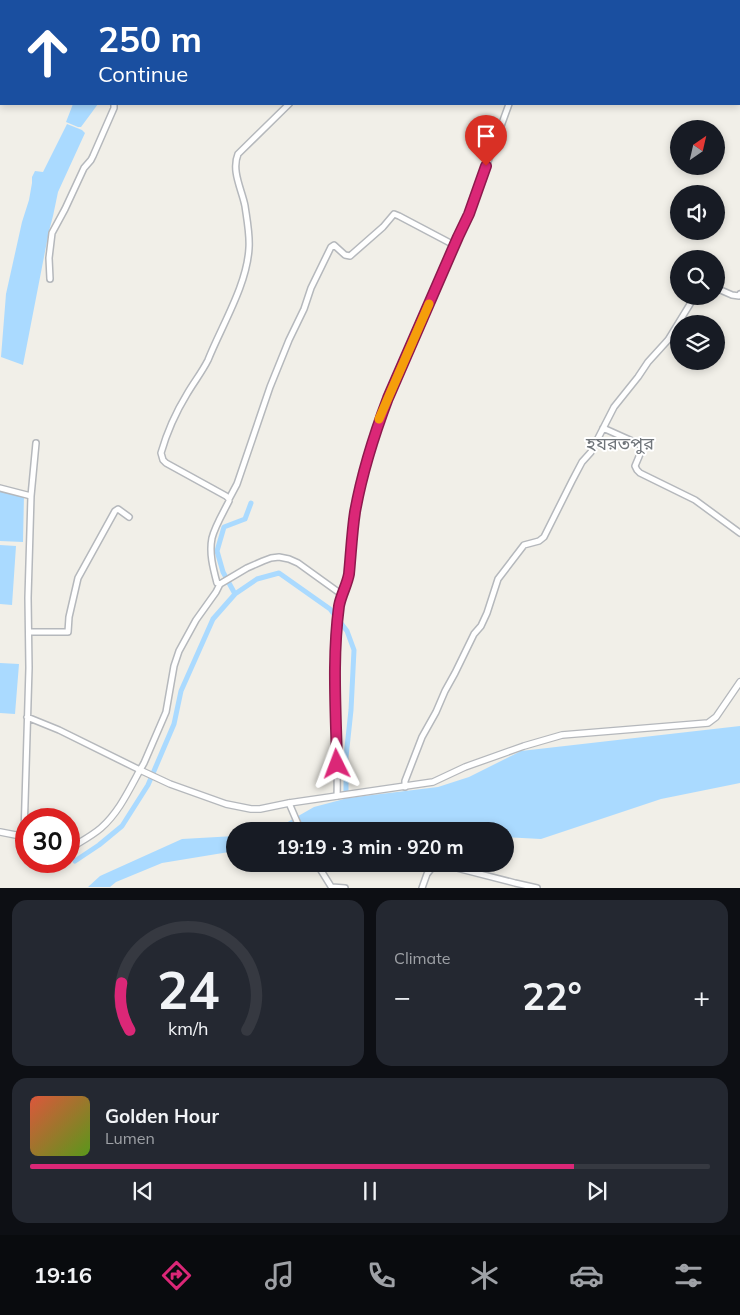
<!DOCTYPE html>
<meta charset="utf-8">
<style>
:root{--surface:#171b24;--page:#242831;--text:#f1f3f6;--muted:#9ea1a6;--line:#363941;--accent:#db2777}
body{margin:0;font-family:Mulish,"Noto Sans Bengali",sans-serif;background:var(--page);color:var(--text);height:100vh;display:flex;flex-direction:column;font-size:19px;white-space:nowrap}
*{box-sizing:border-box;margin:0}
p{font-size:16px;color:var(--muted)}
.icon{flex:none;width:28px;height:28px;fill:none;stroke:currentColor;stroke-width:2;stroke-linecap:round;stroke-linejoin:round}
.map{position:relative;height:888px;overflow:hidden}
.side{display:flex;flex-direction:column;gap:12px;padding:12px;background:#0d0f14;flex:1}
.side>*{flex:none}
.guide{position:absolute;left:0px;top:0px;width:740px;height:105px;box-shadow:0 2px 8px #0003;background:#1a4fa0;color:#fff;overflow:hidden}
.needle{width:32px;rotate:34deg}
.tools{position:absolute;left:670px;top:120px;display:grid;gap:10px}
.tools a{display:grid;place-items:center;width:55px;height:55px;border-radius:50%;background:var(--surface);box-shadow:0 2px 8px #0003;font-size:25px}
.speed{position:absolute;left:15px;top:808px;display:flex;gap:10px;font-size:25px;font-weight:700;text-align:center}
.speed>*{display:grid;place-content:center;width:65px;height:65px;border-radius:50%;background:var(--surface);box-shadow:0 2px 8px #0003;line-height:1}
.speed .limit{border:8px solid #d22;background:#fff;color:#111}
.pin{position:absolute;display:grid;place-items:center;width:42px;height:42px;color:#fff;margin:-51px -21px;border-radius:50% 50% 50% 0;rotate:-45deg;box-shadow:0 0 5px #0007}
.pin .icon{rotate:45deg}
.me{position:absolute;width:55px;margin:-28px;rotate:357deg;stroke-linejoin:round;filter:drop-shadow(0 0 4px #0008)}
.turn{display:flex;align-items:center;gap:18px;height:105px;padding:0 15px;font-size:22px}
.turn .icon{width:65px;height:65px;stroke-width:2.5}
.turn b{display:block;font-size:35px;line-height:42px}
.big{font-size:38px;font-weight:700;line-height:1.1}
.side .widget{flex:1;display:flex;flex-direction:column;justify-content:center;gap:8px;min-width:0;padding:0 18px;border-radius:15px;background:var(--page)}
.side .dial{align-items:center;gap:0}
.dial svg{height:130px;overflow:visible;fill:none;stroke:var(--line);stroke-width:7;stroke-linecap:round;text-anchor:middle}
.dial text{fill:var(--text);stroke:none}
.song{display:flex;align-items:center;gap:15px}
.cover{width:60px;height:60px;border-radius:8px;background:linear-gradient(135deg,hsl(10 70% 55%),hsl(90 70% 35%))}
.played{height:5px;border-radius:2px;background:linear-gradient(90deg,var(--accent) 80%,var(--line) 80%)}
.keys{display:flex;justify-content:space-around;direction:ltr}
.heat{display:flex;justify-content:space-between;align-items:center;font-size:28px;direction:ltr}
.side .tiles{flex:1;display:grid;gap:12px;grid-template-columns:1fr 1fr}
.widget:last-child{grid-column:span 2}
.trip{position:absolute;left:226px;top:822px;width:288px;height:50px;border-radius:25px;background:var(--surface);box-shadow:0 2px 8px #0003;font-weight:700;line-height:50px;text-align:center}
.menu{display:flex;height:80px;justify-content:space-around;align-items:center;background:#090b0e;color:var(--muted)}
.menu .icon{width:35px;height:35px}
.menu .selected{color:var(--accent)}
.menu b{font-size:22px;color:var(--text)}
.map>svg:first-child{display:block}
.water{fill:#aadaff}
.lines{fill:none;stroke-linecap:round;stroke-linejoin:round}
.canal{stroke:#aadaff;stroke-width:5}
.minor-casing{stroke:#b5b8bc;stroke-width:8}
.tertiary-casing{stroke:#b5b8bc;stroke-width:8}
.minor{stroke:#fff;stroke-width:5}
.tertiary{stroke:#fff;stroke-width:5.5}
.route-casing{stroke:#8e194d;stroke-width:12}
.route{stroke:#db2777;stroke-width:9}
.slow{stroke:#f59e0b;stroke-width:9}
.labels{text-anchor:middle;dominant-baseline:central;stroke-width:4;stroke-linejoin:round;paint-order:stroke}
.quarter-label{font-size:18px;fill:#70757a;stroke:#fff}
</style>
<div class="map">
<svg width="740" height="888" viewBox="0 0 740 888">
<rect width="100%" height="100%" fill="#f1efe8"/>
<!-- water -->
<path class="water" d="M73,104H98L81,127H78L66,122Z
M67,124L82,130L85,133L58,192L53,216L49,231L23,365L1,357L6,294L22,222L29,200L32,183V177L35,171L43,172Z
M0,491L24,495L23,542L0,541Z
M0,545L16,546L12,605L0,604Z
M0,663L19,664L15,714L0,713Z
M740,726V783L661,799L541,839L505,837V831H272L314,807L348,798L438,787L469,777L521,751Z
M235,836V851L162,863L116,882L110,887H88L100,876L182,839Z"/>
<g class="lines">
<!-- canal -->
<path class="canal" d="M235,594L223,572L217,551L224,527L245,519L251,503
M75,861L99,845L122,826L148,785L174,724L181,691L213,619L235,594L257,579L279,573L330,609L347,631L354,650L351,710L346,757V806"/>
<!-- minor casing -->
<g class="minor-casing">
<path id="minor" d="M295,0L296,1
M631,0L633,1
M157,1L158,0
M554,1L555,0
M739,68H740
M50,279L49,258L52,233L65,209L84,168L91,160L93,156L114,108V104
M716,288L732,295L739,296L740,294
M603,428L641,445L643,447L635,466L637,470L640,473L695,500L740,533
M0,488L31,496
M229,499L237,484L270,387L289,340L304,309L311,288L331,247L334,245L345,255L350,256L383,227L394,214L399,216L454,245
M220,584L217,583C213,568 209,553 212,538C215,526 223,513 229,501V499L226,496L166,463L163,460L161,453C167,432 176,412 187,394C194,382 202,372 208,360C222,325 247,285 249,248C250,235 247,220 245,206C242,190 231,171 238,154L289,104
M29,632H68L69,617L78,578L115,511L118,509L129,517
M27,717L59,730L140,770L144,763L166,712L174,666L179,651L196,620L216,592L220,584L247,568L263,561L271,558L279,557L289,559L298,563L341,594
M405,787V781L422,737L436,712L445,691L455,673L474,634L481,626L487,613L498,579L524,545L539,541L544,537L572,481L582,462L591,452L614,407L638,377L648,362L668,340L695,296
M337,796C338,774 336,752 335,730C334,689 334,647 339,607C341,595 347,585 349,573L356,512L364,470L379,421L400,369L469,214L509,104
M289,803L301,831
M24,836L29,668L28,598L31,496L36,443
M317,864L332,888
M441,864L515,883L537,888
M332,887L345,888
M422,888L427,874L435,864"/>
</g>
<!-- tertiary casing -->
<g class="tertiary-casing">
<path id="tertiary" d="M0,832L26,837
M69,847H72C82,841 93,835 101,828C119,812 129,790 140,770L170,784L226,804L251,809H260L289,803L433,782L465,767L524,746L562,735L708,723L716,717L740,682"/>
</g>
<!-- minor -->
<use href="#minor" class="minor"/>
<!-- tertiary -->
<use href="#tertiary" class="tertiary"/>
</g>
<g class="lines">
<!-- route casing -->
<g class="route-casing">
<path id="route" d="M337,764C336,712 332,659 339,606C341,595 347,585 349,574C351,553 352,532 355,512C362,473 374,435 388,398L458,237L469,214L486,166"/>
</g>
<!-- route -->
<use href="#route" class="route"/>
<!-- slow -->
<path class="slow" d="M379,419L429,304"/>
</g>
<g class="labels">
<!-- quarter labels -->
<g class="quarter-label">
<text x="620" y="443">হযরতপুর</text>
</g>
</g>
</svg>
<div class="tools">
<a><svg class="needle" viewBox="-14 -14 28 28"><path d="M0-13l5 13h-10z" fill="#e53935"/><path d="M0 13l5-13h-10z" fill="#9ea1a6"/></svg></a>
<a><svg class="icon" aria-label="sound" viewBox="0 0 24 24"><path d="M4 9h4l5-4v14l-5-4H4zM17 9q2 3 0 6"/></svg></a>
<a><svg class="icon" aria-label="search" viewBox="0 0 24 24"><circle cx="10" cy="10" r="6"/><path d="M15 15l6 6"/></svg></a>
<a><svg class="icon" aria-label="layers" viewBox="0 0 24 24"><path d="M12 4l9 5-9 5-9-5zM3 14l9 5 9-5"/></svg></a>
</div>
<div class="speed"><div class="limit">30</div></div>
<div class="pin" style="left:486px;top:166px;background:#d93025"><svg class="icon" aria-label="arrive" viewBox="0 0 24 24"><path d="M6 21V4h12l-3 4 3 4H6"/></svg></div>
<svg class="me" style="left:337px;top:764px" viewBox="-20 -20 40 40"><path d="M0-17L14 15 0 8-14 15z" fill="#db2777" stroke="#fff" stroke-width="4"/></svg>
<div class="trip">19:19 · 3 min · 920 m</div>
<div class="guide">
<div class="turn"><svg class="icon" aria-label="ahead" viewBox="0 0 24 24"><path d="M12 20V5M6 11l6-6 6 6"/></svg><div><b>250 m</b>Continue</div></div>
</div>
</div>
<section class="side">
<div class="tiles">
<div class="widget dial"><svg viewBox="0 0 100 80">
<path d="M14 69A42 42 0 1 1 86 69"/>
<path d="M14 69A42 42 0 0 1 9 40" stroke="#db2777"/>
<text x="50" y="56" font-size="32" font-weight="700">24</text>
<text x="50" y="72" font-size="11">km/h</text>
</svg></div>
<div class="widget"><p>Climate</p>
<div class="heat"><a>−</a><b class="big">22°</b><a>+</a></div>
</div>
<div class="widget">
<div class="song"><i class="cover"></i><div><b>Golden Hour</b><p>Lumen</p></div></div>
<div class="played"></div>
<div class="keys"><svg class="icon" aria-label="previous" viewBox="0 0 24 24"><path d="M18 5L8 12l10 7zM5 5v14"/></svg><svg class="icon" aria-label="pause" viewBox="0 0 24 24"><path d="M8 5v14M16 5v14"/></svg><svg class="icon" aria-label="next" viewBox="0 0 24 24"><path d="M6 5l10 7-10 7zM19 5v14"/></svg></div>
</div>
</div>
</section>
<nav class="menu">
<b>19:16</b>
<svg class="icon selected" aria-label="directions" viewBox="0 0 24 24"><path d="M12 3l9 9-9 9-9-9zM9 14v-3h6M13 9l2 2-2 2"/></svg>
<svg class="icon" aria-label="music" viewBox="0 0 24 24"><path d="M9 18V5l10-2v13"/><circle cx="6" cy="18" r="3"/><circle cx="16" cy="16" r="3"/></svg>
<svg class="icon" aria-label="phone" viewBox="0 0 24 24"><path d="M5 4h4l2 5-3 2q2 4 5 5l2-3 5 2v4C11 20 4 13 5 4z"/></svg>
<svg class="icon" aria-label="climate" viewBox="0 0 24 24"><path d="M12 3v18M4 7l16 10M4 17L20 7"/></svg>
<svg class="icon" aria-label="car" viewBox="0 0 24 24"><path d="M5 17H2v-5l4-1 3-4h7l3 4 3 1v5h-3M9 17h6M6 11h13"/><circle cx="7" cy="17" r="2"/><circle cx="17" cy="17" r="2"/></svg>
<svg class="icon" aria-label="filters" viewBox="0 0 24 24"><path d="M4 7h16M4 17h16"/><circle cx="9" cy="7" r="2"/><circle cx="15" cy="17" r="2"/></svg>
</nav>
